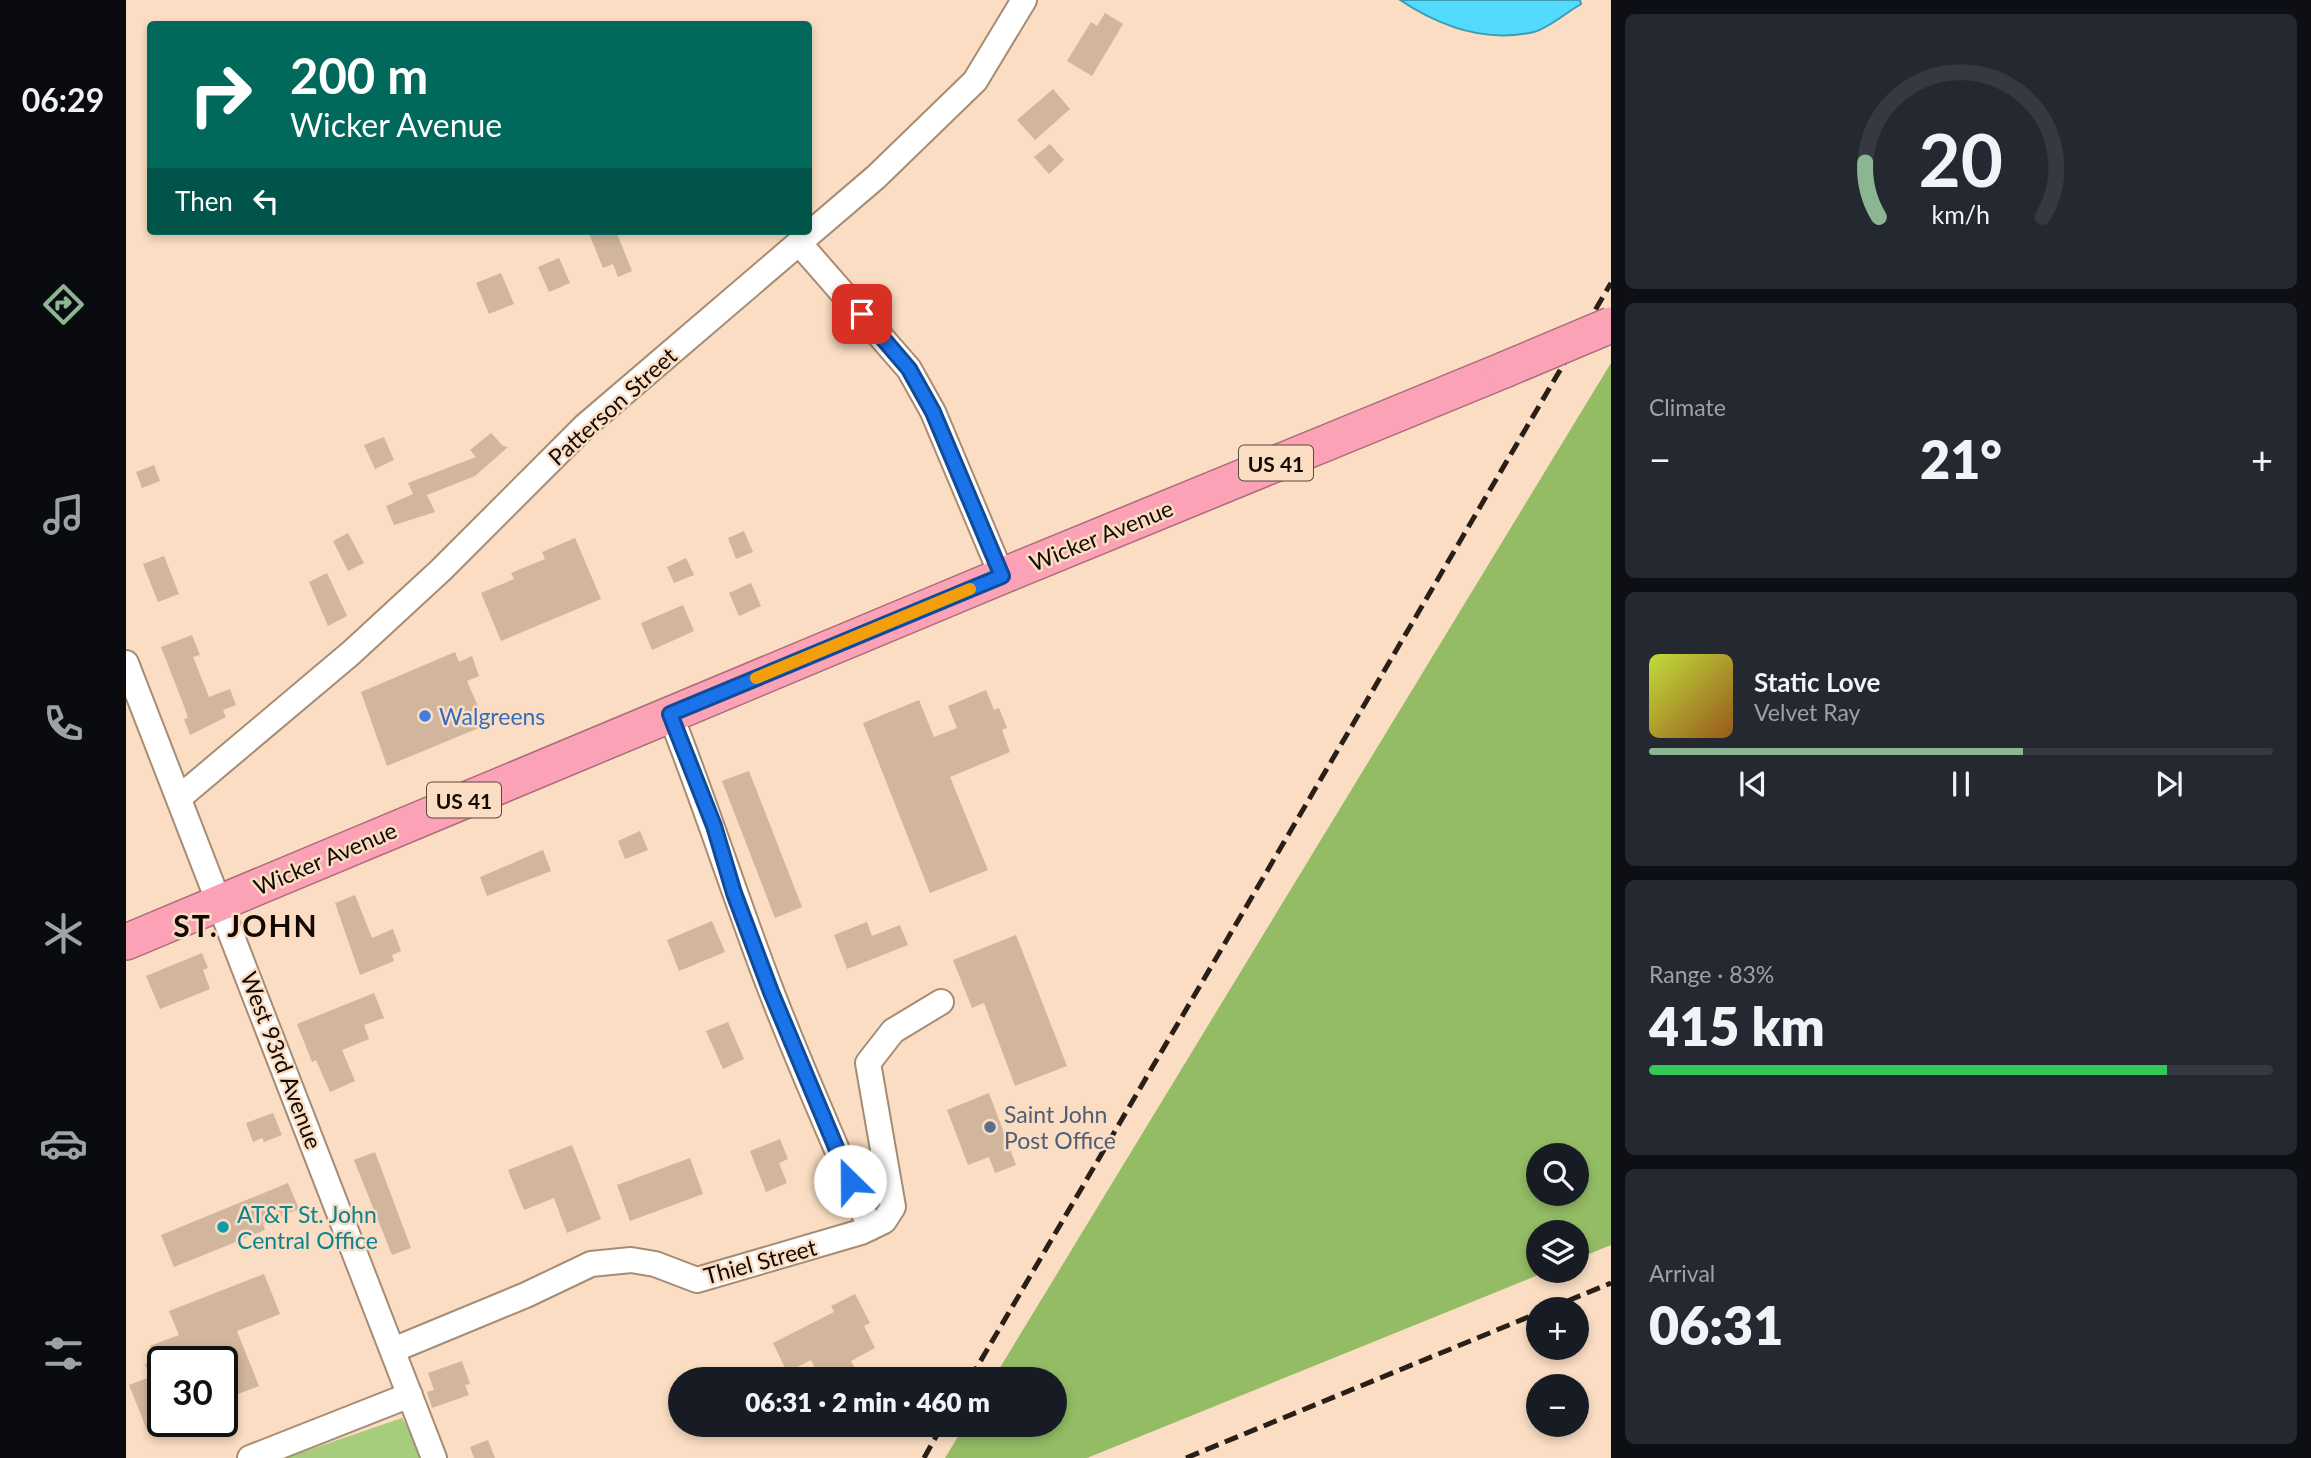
<!DOCTYPE html>
<meta charset="utf-8">
<style>
:root{--surface:#171b24;--page:#242831;--text:#f1f3f6;--muted:#9ea1a6;--line:#363941;--accent:#8bb691}
body{margin:0;font-family:Lato,sans-serif;background:var(--page);color:var(--text);height:100vh;display:flex;flex-direction:column;font-size:26px;white-space:nowrap}
*{box-sizing:border-box;margin:0}
p{font-size:23px;color:var(--muted)}
.icon{flex:none;width:38px;height:38px;fill:none;stroke:currentColor;stroke-width:2;stroke-linecap:round;stroke-linejoin:round}
.map{position:relative;flex:1;overflow:hidden}
.drawer{display:flex;flex-direction:column;gap:14px;padding:14px;background:#0d0f14;width:700px}
.drawer>*{flex:none}
.banner{position:absolute;left:21px;top:21px;width:665px;height:214px;border-radius:7px;box-shadow:0 4px 10px #0003;background:#00695c;color:#fff;overflow:hidden}
.tools{position:absolute;left:1400px;top:1143px;display:grid;gap:14px}
.tools a{display:grid;place-items:center;width:63px;height:63px;border-radius:50%;background:var(--surface);box-shadow:0 4px 10px #0003;font-size:35px}
.speed{position:absolute;left:21px;top:1346px;display:flex;gap:14px;font-size:35px;font-weight:700;text-align:center}
.speed>*{display:grid;place-content:center;width:91px;height:91px;border-radius:50%;background:var(--surface);box-shadow:0 4px 10px #0003;line-height:1}
.speed .limit{border:4px solid #111;border-radius:10px;background:#fff;color:#111}
.pin{position:absolute;display:grid;place-items:center;width:60px;height:60px;color:#fff;margin:-30px;border-radius:14px;box-shadow:0 4px 10px #0006}
.me{position:absolute;width:77px;margin:-38px;rotate:337deg;stroke-linejoin:round;filter:drop-shadow(0 0 5px #0008)}
.turn{display:flex;align-items:center;gap:24px;height:147px;padding:0 28px;font-size:32px}
.turn .icon{width:91px;height:91px;stroke-width:2.5}
.turn b{display:block;font-size:49px;line-height:60px}
.then{display:flex;align-items:center;height:66px;padding:0 28px;background:#0003;gap:14px;font-size:26px}
.big{font-size:52px;font-weight:800;line-height:1.1}
.drawer .widget{flex:1;display:flex;flex-direction:column;justify-content:center;gap:10px;min-width:0;padding:0 24px;border-radius:10px;background:var(--page)}
.drawer .dial{align-items:center;gap:0}
.dial svg{height:182px;overflow:visible;fill:none;stroke:var(--line);stroke-width:7;stroke-linecap:round;text-anchor:middle}
.dial text{fill:var(--text);stroke:none}
.song{display:flex;align-items:center;gap:21px}
.cover{width:84px;height:84px;border-radius:10px;background:linear-gradient(135deg,hsl(70 70% 55%),hsl(30 70% 35%))}
.played{height:7px;border-radius:4px;background:linear-gradient(90deg,var(--accent) 60%,var(--line) 60%)}
.keys{display:flex;justify-content:space-around;direction:ltr}
.heat{display:flex;justify-content:space-between;align-items:center;font-size:38px;direction:ltr}
.charge{height:10px;border-radius:5px;background:linear-gradient(90deg,#34c759 83%,var(--line) 0)}
.trip{position:absolute;left:542px;top:1367px;width:399px;height:70px;border-radius:35px;background:var(--surface);box-shadow:0 4px 10px #0003;font-weight:800;line-height:70px;text-align:center}
main{display:flex;flex:1;min-height:0}
.tab-bar{display:flex;flex-direction:column;width:126px;justify-content:space-around;align-items:center;background:#090b0e;color:var(--muted)}
.tab-bar .icon{width:49px;height:49px}
.tab-bar .current{color:var(--accent)}
.tab-bar b{font-size:32px;color:var(--text)}
.map>svg:first-child{display:block}
.green{fill:#a6cd7c}
.forest{fill:#93bc64;fill-rule:evenodd}
.water{fill:#52dbfe;stroke:#3f9cb3;stroke-width:2}
.building{fill:#d1b59c}
.lines{fill:none;stroke-linecap:round;stroke-linejoin:round}
.minor-casing{stroke:#a78c74;stroke-width:28}
.highway-casing{stroke:#a96c78;stroke-width:38}
.minor{stroke:#fff;stroke-width:24}
.highway{stroke:#fba2b7;stroke-width:35}
.rail{stroke:#2a1f17;stroke-width:5;stroke-dasharray:14 7;stroke-linecap:butt}
.highway-bridge-casing{stroke:#a96c78;stroke-width:38;stroke-linecap:butt}
.highway-bridge{stroke:#fba2b7;stroke-width:35}
.route-casing{stroke:#114b97;stroke-width:18}
.route{stroke:#1a73e8;stroke-width:12}
.slow{stroke:#f59e0b;stroke-width:12}
.shop-dot{fill:#3f7fe0;stroke:#faddc2;stroke-width:2.5}
.service-dot{fill:#5c6f8a;stroke:#faddc2;stroke-width:2.5}
.culture-dot{fill:#0f9aa8;stroke:#faddc2;stroke-width:2.5}
.labels{text-anchor:middle;dominant-baseline:central;stroke-width:5;stroke-linejoin:round;paint-order:stroke}
.shield{fill:#faddc2;stroke:#58493c;stroke-width:2}
.shield-label{font-size:21px;font-weight:bold;fill:#120903}
.street-label{font-size:23px;fill:#120903;stroke:#faddc2}
.shop-label{font-size:23px;fill:#366cbe;stroke:#faddc2;text-anchor:start}
.service-label{font-size:23px;fill:#4e5e75;stroke:#faddc2;text-anchor:start}
.culture-label{font-size:23px;fill:#0d838f;stroke:#faddc2;text-anchor:start}
.district-label{font-size:30px;font-weight:bold;letter-spacing:2px;fill:#120903;stroke:#faddc2}
</style>
<main>
<nav class="tab-bar">
<b>06:29</b>
<svg class="icon current" aria-label="directions" viewBox="0 0 24 24"><path d="M12 3l9 9-9 9-9-9zM9 14v-3h6M13 9l2 2-2 2"/></svg>
<svg class="icon" aria-label="music" viewBox="0 0 24 24"><path d="M9 18V5l10-2v13"/><circle cx="6" cy="18" r="3"/><circle cx="16" cy="16" r="3"/></svg>
<svg class="icon" aria-label="phone" viewBox="0 0 24 24"><path d="M5 4h4l2 5-3 2q2 4 5 5l2-3 5 2v4C11 20 4 13 5 4z"/></svg>
<svg class="icon" aria-label="climate" viewBox="0 0 24 24"><path d="M12 3v18M4 7l16 10M4 17L20 7"/></svg>
<svg class="icon" aria-label="car" viewBox="0 0 24 24"><path d="M5 17H2v-5l4-1 3-4h7l3 4 3 1v5h-3M9 17h6M6 11h13"/><circle cx="7" cy="17" r="2"/><circle cx="17" cy="17" r="2"/></svg>
<svg class="icon" aria-label="filters" viewBox="0 0 24 24"><path d="M4 7h16M4 17h16"/><circle cx="9" cy="7" r="2"/><circle cx="15" cy="17" r="2"/></svg>
</nav>
<div class="map">
<svg width="1485" height="1458" viewBox="0 0 1485 1458">
<rect width="100%" height="100%" fill="#faddc2"/>
<!-- green -->
<path class="green" d="M276,1418L300,1458H159Z"/>
<!-- forest -->
<path class="forest" d="M1485,363V1245L1451,1259V1232H1412V1270L1422,1271L961,1458H819L839,1425L929,1424V1379H867ZM1412,1155H1451V1194H1412Z"/>
<!-- water -->
<path class="water" d="M1274,0H1454L1455,4C1441,12 1423,28 1408,32C1360,43 1313,26 1274,0Z"/>
<!-- building -->
<path class="building" d="M979,13L997,24L966,76L941,61L965,22L971,26Z
M927,89L944,109L909,140L891,120Z
M924,144L938,160L923,174L908,157Z
M462,231H490L506,271L492,277L487,264L477,268Z
M433,258L444,283L423,292L412,267Z
M375,273L388,304L363,314L350,283Z
M365,433L377,446L382,447L349,476L301,495L309,512L268,525L260,506L287,494L282,483L350,457L344,450Z
M258,437L268,460L249,469L238,445Z
M28,465L34,481L16,488L10,472Z
M618,531L627,552L610,559L602,538Z
M222,533L238,563L222,571L207,541Z
M449,538L475,599L375,641L355,593L388,579L385,573L419,559L416,552Z
M38,556L53,594L32,602L17,564Z
M560,558L568,575L548,583L541,567Z
M201,573L221,616L202,626L183,582Z
M625,583L635,606L613,616L603,593Z
M557,605L568,631L526,650L515,623Z
M66,635L74,655L67,657L83,697L104,689L110,705L97,710L100,717L64,735L58,719L62,718L58,706L35,647Z
M329,652L333,662L346,656L353,676L341,681L360,725L261,766L235,692Z
M860,690L868,710L873,708L881,728L876,730L884,752L824,777L862,870L804,893L737,723L793,700L808,737L831,728L822,706Z
M623,771L676,907L649,918L596,781Z
M514,831L522,850L499,859L492,841Z
M417,850L425,871L361,896L354,877Z
M229,895L246,938L267,929L275,951L266,955L268,961L234,975L209,903Z
M586,921L599,952L553,971L541,940Z
M741,922L746,936L774,925L782,945L721,969L708,935Z
M890,935L941,1066L889,1086L858,1003L846,1008L827,960Z
M76,953L82,968L77,970L84,989L34,1009L20,976Z
M248,993L258,1018L238,1025L243,1039L216,1050L229,1081L204,1092L190,1060L186,1062L171,1024Z
M602,1022L618,1059L597,1069L580,1031Z
M863,1093L890,1165L869,1173L863,1157L842,1165L821,1110Z
M147,1113L156,1135L138,1142L136,1138L127,1142L120,1123Z
M654,1139L662,1159L653,1163L661,1183L640,1192L624,1151Z
M446,1145L475,1219L441,1233L428,1198L398,1210L382,1170Z
M249,1152L285,1248L266,1255L228,1160Z
M564,1158L577,1194L504,1221L491,1185Z
M162,1183L173,1209L137,1224L139,1230L48,1267L35,1235Z
M138,1274L154,1314L111,1331L133,1386L96,1400V1362H37V1424L21,1430L3,1385L24,1377L19,1364L29,1360L24,1346L53,1335L43,1311Z
M729,1294L744,1323L738,1326L749,1348L725,1361L734,1379H694L685,1360L661,1372L647,1343L708,1312L705,1306Z
M336,1361L344,1384L339,1385L343,1395L306,1408L301,1392L308,1390L302,1373Z
M362,1440L369,1458H348L344,1447Z"/>
<g class="lines">
<!-- minor casing -->
<g class="minor-casing">
<path id="minor" d="M673,243L783,369L807,412L876,576
M0,663L308,1458
M544,714C580,805 609,897 644,988C675,1069 711,1148 744,1228
M54,797L225,653L315,570L459,426L750,177L849,81L898,0
M267,1350L400,1295L465,1264L505,1260L529,1264L571,1280L735,1232L758,1221L767,1207L742,1063L767,1031L815,1002
M124,1458L284,1395"/>
</g>
<!-- highway casing -->
<g class="highway-casing">
<path id="highway" d="M0,942L876,576L1378,370"/>
</g>
<!-- minor -->
<use href="#minor" class="minor"/>
<!-- highway -->
<use href="#highway" class="highway"/>
<!-- rail -->
<path class="rail" d="M1422,1309L1485,1283
M844,1379L1485,283
M798,1458L817,1424
M1060,1458L1412,1313"/>
<!-- highway-bridge casing -->
<g class="highway-bridge-casing">
<path id="highway-bridge" d="M1378,370L1485,325"/>
</g>
<!-- highway-bridge -->
<use href="#highway-bridge" class="highway-bridge"/>
</g>
<g class="lines">
<!-- route casing -->
<g class="route-casing">
<path id="route" d="M724,1181L645,992L608,893L588,826L544,714L876,576L807,412L783,369L736,314"/>
</g>
<!-- route -->
<use href="#route" class="route"/>
<!-- slow -->
<path class="slow" d="M630,678L844,589"/>
</g>
<!-- markers -->
<circle class="shop-dot" cx="299" cy="716" r="7"/>
<circle class="service-dot" cx="864" cy="1127" r="7"/>
<circle class="culture-dot" cx="97" cy="1227" r="7"/>
<g class="labels">
<!-- shield labels -->
<g class="shield">
<rect x="1113" y="445.5" width="74" height="35" rx="5"/>
<rect x="301" y="782.5" width="74" height="35" rx="5"/>
</g>
<g class="shield-label">
<text x="1150" y="463">US 41</text>
<text x="338" y="800">US 41</text>
</g>
<!-- street labels -->
<g class="street-label">
<text transform="translate(486 406) rotate(-42)">Patterson Street</text>
<text transform="translate(975 535) rotate(-22)">Wicker Avenue</text>
<text transform="translate(199 858) rotate(-23)">Wicker Avenue</text>
<text transform="translate(156 1060) rotate(69)">West 93rd Avenue</text>
<text transform="translate(634 1261) rotate(-15)">Thiel Street</text>
</g>
<!-- shop labels -->
<g class="shop-label">
<text x="313" y="716">Walgreens</text>
</g>
<!-- service labels -->
<g class="service-label">
<text x="878" y="1114">Saint John<tspan x="878" dy="26">Post Office</tspan></text>
</g>
<!-- culture labels -->
<g class="culture-label">
<text x="111" y="1214">AT&amp;T St. John<tspan x="111" dy="26">Central Office</tspan></text>
</g>
<!-- district labels -->
<g class="district-label">
<text x="120" y="925">ST. JOHN</text>
</g>
</g>
</svg>
<div class="tools">
<a><svg class="icon" aria-label="search" viewBox="0 0 24 24"><circle cx="10" cy="10" r="6"/><path d="M15 15l6 6"/></svg></a>
<a><svg class="icon" aria-label="layers" viewBox="0 0 24 24"><path d="M12 4l9 5-9 5-9-5zM3 14l9 5 9-5"/></svg></a>
<a>+</a>
<a>−</a>
</div>
<div class="speed"><div class="limit">30</div></div>
<div class="pin" style="left:736px;top:314px;background:#d93025"><svg class="icon" aria-label="arrive" viewBox="0 0 24 24"><path d="M6 21V4h12l-3 4 3 4H6"/></svg></div>
<svg class="me" style="left:724px;top:1181px" viewBox="-20 -20 40 40"><circle r="19" fill="#fff"/><path d="M0-13L10 11 0 6-10 11z" fill="#1a73e8"/></svg>
<div class="trip">06:31 · 2 min · 460 m</div>
<div class="banner">
<div class="turn"><svg class="icon" aria-label="right" viewBox="0 0 24 24"><path d="M7 20v-9h11M14 6l5 5-5 5"/></svg><div><b>200 m</b>Wicker Avenue</div></div>
<div class="then">Then<svg class="icon" aria-label="left" viewBox="0 0 24 24"><path d="M17 20v-9H6M10 6l-5 5 5 5"/></svg></div>
</div>
</div>
<section class="drawer">
<div class="widget dial"><svg viewBox="0 0 100 80">
<path d="M14 69A42 42 0 1 1 86 69"/>
<path d="M14 69A42 42 0 0 1 8 45" stroke="#8bb691"/>
<text x="50" y="56" font-size="32" font-weight="700">20</text>
<text x="50" y="72" font-size="11">km/h</text>
</svg></div>
<div class="widget"><p>Climate</p>
<div class="heat"><a>−</a><b class="big">21°</b><a>+</a></div>
</div>
<div class="widget">
<div class="song"><i class="cover"></i><div><b>Static Love</b><p>Velvet Ray</p></div></div>
<div class="played"></div>
<div class="keys"><svg class="icon" aria-label="previous" viewBox="0 0 24 24"><path d="M18 5L8 12l10 7zM5 5v14"/></svg><svg class="icon" aria-label="pause" viewBox="0 0 24 24"><path d="M8 5v14M16 5v14"/></svg><svg class="icon" aria-label="next" viewBox="0 0 24 24"><path d="M6 5l10 7-10 7zM19 5v14"/></svg></div>
</div>
<div class="widget"><p>Range · 83%</p><b class="big">415 km</b><div class="charge"></div></div>
<div class="widget"><p>Arrival</p><b class="big">06:31</b></div>
</section>
</main>
